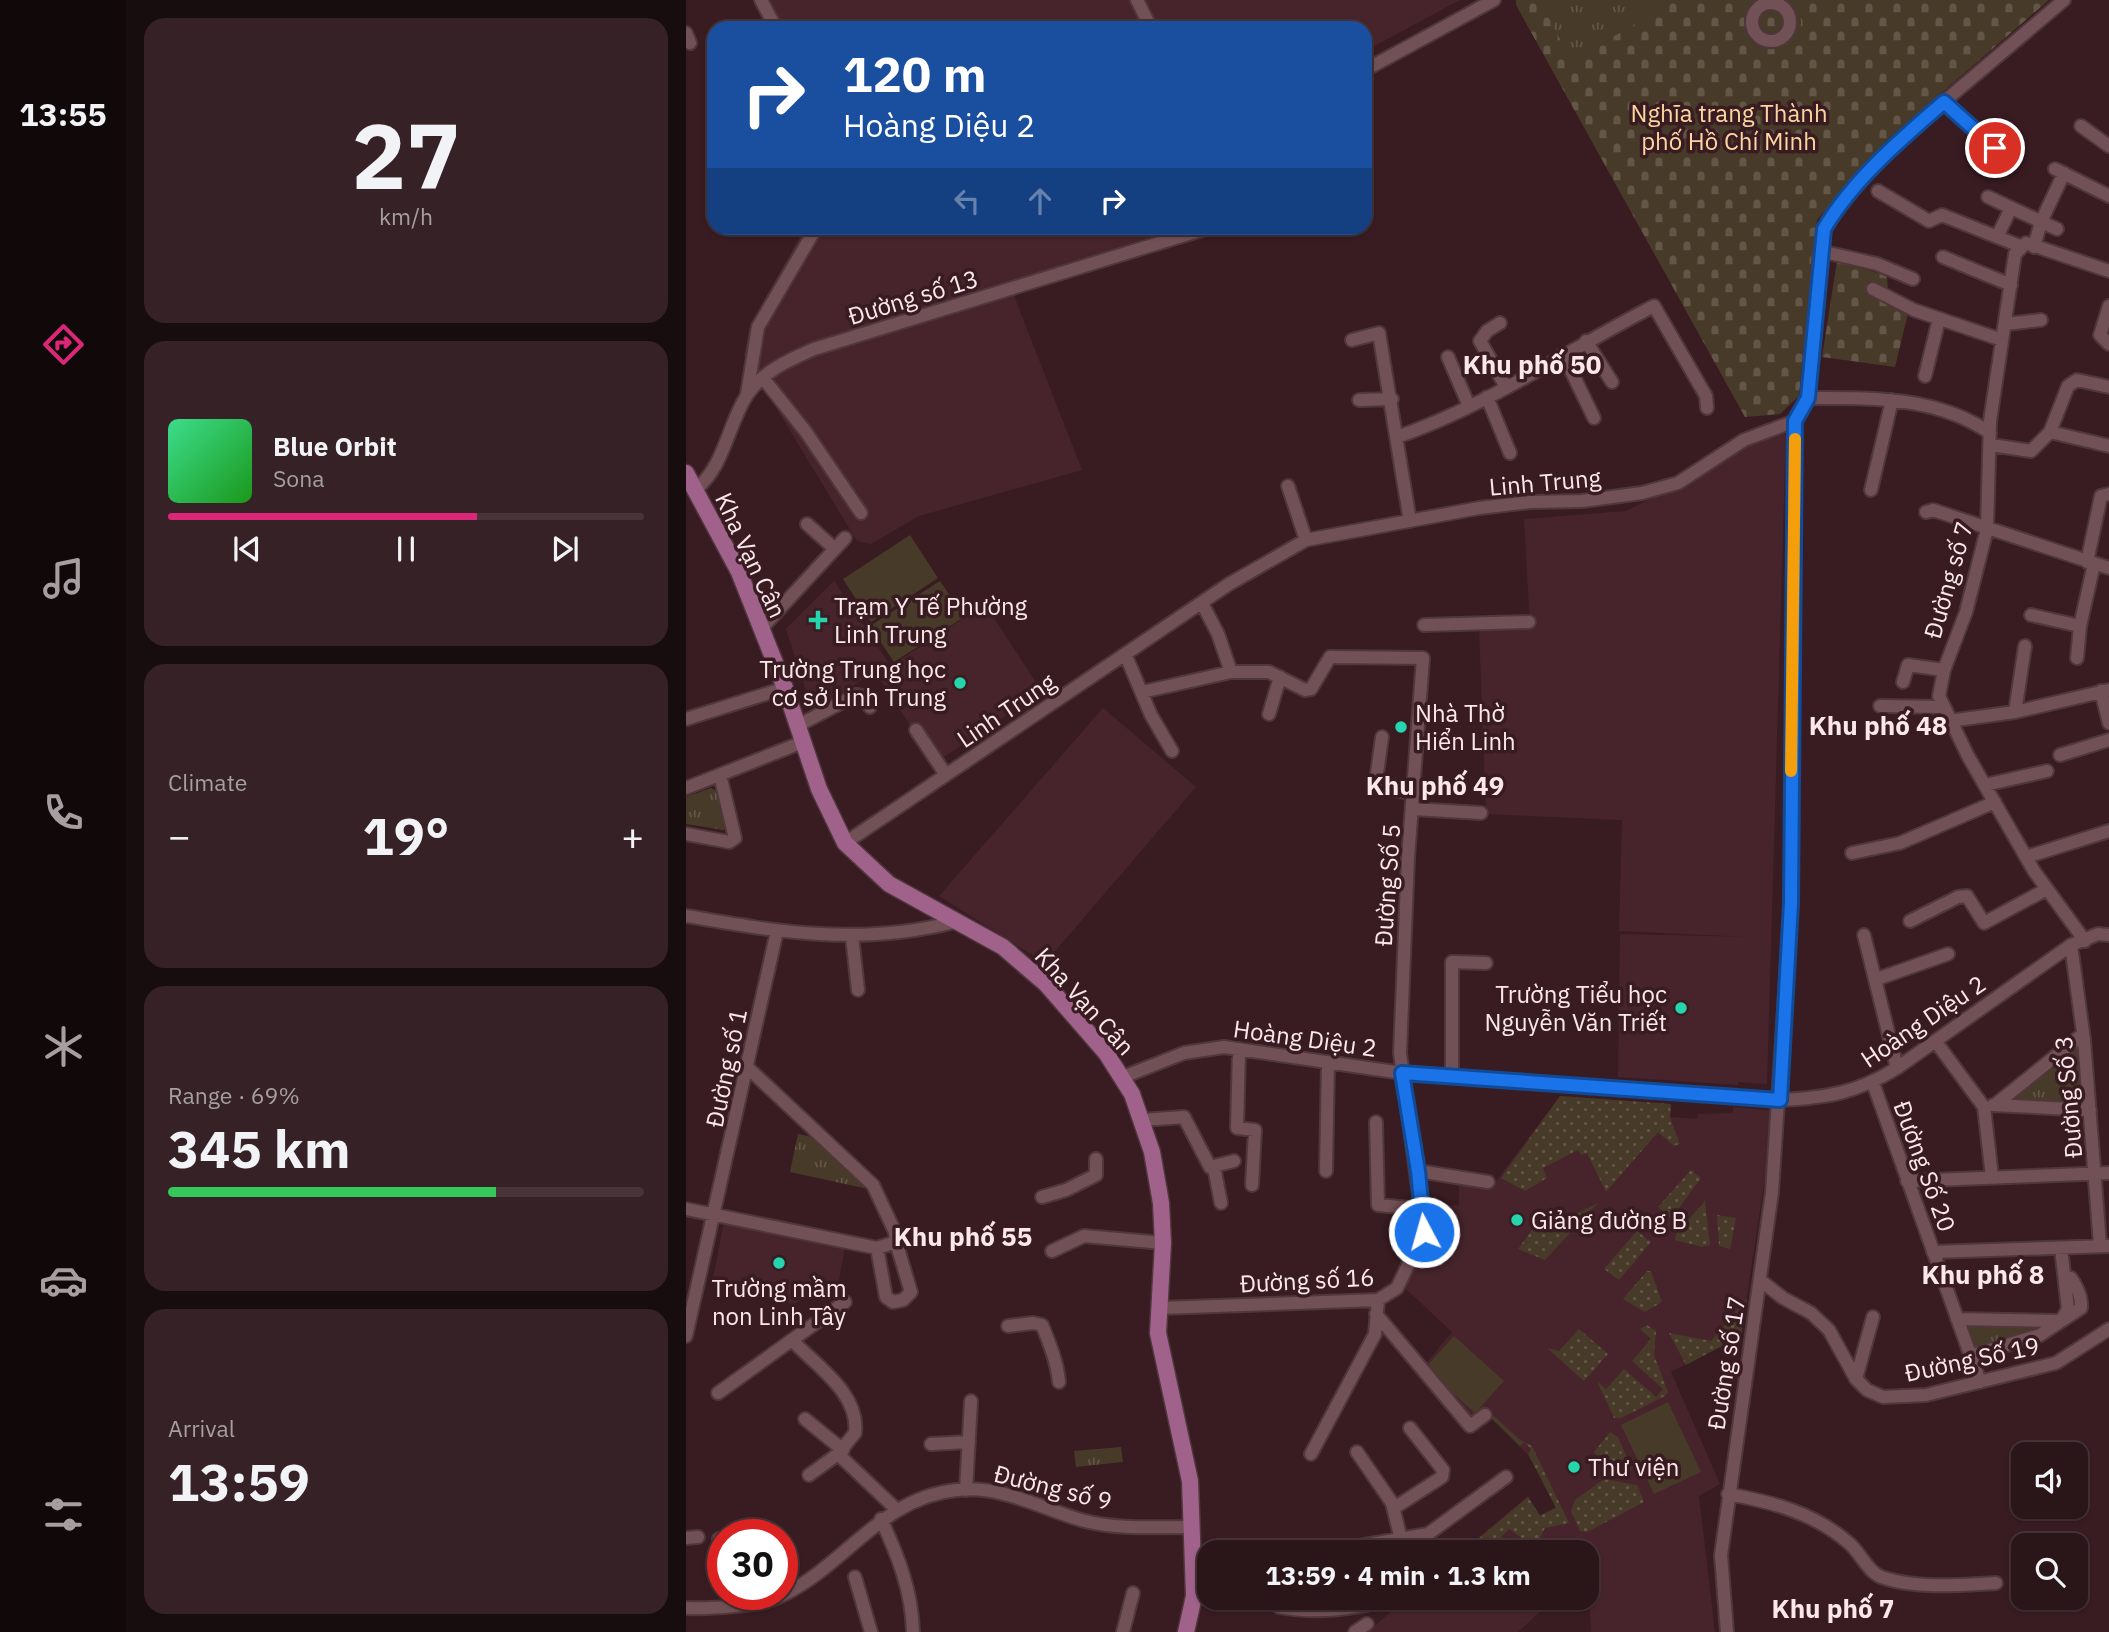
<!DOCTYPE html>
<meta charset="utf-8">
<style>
:root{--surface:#2a1519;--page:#362226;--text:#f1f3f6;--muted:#a59fa2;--line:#463438;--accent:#db2777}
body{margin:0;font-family:"IBM Plex Sans",sans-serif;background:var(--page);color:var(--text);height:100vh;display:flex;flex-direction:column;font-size:26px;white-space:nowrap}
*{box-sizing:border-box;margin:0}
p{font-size:23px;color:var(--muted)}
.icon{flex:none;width:38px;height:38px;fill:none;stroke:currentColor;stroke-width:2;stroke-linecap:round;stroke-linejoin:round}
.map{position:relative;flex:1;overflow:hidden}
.side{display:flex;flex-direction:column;gap:18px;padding:18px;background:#170c0e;width:560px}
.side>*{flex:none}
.top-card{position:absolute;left:21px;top:21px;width:665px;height:214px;border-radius:21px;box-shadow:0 2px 5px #0004,0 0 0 2px var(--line);background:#1a4fa0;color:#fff;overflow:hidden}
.controls{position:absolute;left:1325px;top:1442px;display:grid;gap:14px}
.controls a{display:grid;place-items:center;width:77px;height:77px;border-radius:14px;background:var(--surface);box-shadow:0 2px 5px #0004,0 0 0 2px var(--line);font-size:35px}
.speed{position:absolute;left:21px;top:1519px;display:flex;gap:14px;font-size:35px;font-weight:700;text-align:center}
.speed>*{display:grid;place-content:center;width:91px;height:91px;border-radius:50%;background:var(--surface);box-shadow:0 2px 5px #0004,0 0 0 2px var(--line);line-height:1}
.speed .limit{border:10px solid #d22;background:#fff;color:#111}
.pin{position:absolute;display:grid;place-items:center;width:60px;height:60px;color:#fff;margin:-30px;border:4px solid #fff;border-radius:50%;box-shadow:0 2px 7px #0007}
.me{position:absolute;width:77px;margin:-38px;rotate:354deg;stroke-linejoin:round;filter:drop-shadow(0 0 5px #0008)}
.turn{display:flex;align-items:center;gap:24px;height:147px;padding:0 21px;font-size:32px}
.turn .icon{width:91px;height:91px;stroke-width:2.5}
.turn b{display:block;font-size:49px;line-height:60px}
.lanes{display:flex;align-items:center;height:66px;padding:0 21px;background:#0003;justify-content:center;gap:35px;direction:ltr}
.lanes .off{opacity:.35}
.big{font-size:52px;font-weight:700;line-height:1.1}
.side .tile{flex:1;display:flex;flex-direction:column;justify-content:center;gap:10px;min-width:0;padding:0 24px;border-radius:21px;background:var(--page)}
.side .dial{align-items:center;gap:0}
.dial b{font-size:91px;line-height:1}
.song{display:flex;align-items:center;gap:21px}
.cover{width:84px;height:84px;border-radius:10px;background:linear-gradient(135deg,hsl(150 70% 55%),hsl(120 70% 35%))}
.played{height:7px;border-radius:4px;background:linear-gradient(90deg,var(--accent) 65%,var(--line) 65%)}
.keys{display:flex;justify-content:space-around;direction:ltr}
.heat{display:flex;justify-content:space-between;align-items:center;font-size:38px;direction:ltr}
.charge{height:10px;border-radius:5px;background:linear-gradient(90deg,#34c759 69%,var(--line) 0)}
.trip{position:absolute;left:511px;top:1540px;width:402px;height:70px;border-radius:21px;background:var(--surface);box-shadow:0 2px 5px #0004,0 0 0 2px var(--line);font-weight:700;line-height:70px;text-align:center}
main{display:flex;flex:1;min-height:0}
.tab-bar{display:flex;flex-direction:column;width:126px;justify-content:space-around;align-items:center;background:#11080a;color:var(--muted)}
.tab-bar .icon{width:49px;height:49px}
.tab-bar .on{color:var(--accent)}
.tab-bar b{font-size:32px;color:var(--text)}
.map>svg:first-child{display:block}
.built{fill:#47242b}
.grass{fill:url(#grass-dots)}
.cemetery{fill:url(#cemetery-stones)}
.park{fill:url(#park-tufts);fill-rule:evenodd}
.pitch{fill:#483a28}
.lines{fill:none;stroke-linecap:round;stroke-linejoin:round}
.minor-casing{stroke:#4f373c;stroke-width:16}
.major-casing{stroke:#4f373c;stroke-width:19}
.minor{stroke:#725156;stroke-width:12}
.major{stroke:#a0628b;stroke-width:16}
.route-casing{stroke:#114b97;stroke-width:18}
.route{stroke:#1a73e8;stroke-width:12}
.slow{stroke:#f59e0b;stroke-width:12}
.poi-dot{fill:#24d5ae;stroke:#381c21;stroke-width:2.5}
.labels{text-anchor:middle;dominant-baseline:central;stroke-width:7;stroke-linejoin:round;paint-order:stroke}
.park-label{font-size:24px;fill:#fcd5a1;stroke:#381c21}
.street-label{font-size:24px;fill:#fce8ea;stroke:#381c21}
.poi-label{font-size:24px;fill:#fce8ea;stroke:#381c21;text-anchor:start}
.neighbourhood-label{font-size:26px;font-weight:bold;fill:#fce8ea;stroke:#381c21}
</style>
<main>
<nav class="tab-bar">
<b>13:55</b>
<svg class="icon on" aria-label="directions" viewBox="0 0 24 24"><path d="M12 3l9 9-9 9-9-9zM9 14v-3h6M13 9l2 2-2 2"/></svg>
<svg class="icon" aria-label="music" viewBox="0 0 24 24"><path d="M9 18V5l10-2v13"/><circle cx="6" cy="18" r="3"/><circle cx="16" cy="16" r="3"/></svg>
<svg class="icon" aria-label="phone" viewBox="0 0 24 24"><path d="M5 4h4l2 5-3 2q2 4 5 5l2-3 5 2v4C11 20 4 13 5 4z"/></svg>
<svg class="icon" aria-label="climate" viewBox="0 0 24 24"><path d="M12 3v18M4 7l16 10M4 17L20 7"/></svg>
<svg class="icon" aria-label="car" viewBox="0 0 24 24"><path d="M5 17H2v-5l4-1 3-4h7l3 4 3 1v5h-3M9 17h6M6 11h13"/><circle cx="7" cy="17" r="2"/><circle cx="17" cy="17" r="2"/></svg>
<svg class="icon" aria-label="filters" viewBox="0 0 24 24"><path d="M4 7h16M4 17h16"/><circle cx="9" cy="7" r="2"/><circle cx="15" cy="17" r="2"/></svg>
</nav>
<section class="side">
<div class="tile dial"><b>27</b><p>km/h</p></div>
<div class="tile">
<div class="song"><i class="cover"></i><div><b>Blue Orbit</b><p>Sona</p></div></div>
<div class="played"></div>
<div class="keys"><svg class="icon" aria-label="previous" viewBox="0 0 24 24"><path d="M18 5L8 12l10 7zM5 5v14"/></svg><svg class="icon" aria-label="pause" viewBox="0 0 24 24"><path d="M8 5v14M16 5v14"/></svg><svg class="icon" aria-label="next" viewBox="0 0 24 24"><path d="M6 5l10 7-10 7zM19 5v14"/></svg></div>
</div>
<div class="tile"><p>Climate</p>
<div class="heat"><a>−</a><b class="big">19°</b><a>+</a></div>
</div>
<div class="tile"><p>Range · 69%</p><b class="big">345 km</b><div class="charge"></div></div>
<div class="tile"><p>Arrival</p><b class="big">13:59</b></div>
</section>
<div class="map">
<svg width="1423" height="1632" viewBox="0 0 1423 1632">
<defs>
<pattern id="grass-dots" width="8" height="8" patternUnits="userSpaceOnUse" patternTransform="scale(1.75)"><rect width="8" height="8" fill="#483a28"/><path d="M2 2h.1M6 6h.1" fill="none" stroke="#635647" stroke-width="1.8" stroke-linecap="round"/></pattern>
<pattern id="cemetery-stones" width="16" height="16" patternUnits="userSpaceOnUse" patternTransform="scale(1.75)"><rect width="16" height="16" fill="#483a28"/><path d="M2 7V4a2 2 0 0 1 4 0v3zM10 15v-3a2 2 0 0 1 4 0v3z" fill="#635647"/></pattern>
<pattern id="park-tufts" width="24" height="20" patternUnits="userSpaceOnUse" patternTransform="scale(1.75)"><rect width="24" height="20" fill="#483a28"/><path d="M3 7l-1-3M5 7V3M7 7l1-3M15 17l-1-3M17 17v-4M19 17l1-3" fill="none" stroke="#635647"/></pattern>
</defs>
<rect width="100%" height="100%" fill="#381c21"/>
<!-- built -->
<path class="built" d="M79,0H774L679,51V28H94Z
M119,228H491L323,283L396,470L233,516L185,544L171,541L58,355L64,325Z
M1100,428L1081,1084L1052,1082V1085L932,1077L934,934L1063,937L933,931L936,820L800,814L793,629L844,625L838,519L940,511L983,490L1068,440Z
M148,581L202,662L127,713L100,629Z
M299,604L356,692L249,763L191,675Z
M417,708L510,787L359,963L253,896Z
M874,1096L985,1104L984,1117L1011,1119L1012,1114L1047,1113V1107L1089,1111L1055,1336L985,1372L1034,1484L1013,1496L1029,1632H905L901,1552H775L842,1496L854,1515L870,1507L848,1461L799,1412L785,1424L737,1367L766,1332L718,1287L738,1207L773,1205V1179L807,1185Z
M38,1222L159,1247L153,1280L107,1304L26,1283Z
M720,1598H869L832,1632H682Z"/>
<!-- grass -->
<path class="grass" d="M874,1096L985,1104L984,1118L994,1144L988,1146L972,1132L920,1192L901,1153L895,1155L892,1150L857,1168L861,1178L839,1191L815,1178Z
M1005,1170L1015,1178L985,1219L972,1207Z
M1019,1201L1024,1245L1016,1247L989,1240L990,1234Z
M912,1203L859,1260L832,1249L849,1226L874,1207L880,1219Z
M1031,1215L1050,1218L1044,1249L1033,1246Z
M951,1231L965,1242L933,1280L918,1269Z
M961,1271H965L976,1302L959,1312L937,1299Z
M1061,1299L1055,1336L1000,1365L983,1333L1025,1341Z
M961,1325L970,1331L968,1355L982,1392L979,1396L935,1418H928L911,1381L920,1389L938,1369L970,1397L977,1389L946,1361L965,1339L954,1329Z
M893,1329L922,1354L898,1381L861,1348L873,1351Z
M797,1406L833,1439L846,1446L883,1523L859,1528L849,1547L823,1529L800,1552H777L842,1497L854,1516L870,1508L842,1454L845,1449L838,1442L834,1446L799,1412L793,1416L790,1413Z
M924,1432L932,1437L946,1469L944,1472L920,1468L908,1452Z
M918,1479L951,1485L958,1502L901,1532L894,1531L885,1511L889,1500Z"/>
<!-- cemetery -->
<path class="cemetery" d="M830,0H1363L1201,140L1131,220L1113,396L1094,414L1059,417L830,5Z
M1151,261L1201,276L1202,291L1224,305L1209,367L1136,357Z"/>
<!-- park -->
<path class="park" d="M853,0H961L968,14L885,60Z
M1069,0H1103C1146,37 1060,80 1058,18ZM1091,4L1100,11L1103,28L1089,40L1077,39L1068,30L1067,17L1077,5Z
M25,788L34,793L42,825L38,830L0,824V797Z
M1391,1047L1395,1107L1310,1104Z
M112,1134L131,1138L178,1183V1188L104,1172Z
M1275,1323H1369L1353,1333L1286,1350Z
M435,1447L437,1462L390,1467L388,1451Z"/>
<!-- pitch -->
<path class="pitch" d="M224,535L252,578L185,622L157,579Z
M254,581L278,617L208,662L184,626Z
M768,1336L818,1381L789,1413L739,1368Z
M982,1402L1015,1472L968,1494L935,1425Z"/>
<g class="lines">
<!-- minor casing -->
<g class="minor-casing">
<path id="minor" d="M75,0L90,28
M451,0L465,28
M1066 22a19 19 0 1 1 38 0a19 19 0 1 1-38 0Z
M0,33L4,43
M679,70L808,0
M1258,102L1309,148
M1395,126L1423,146
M1369,169L1423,196
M1192,191L1243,221L1256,215L1334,246
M1302,197L1371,229
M1311,237L1325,208
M1348,247L1355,222L1378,173
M1134,251L1191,264L1227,279
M1257,257L1325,285
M1187,289L1228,310L1316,340
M1423,306L1414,335L1423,344
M814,323L801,331L794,341L820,387
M1320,324L1355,320
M666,340L693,333L724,521
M900,341L926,382
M877,354L908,418
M762,357L783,406
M1239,376L1253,319
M77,378L120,432L175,513
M61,394L72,327L130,228
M801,397L824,453
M1122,398C1185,398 1251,396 1304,433
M673,400L706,399
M1364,432L1382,386L1391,380L1423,387
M711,437C802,406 883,349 968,306L1020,396L1021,408
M1305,445L1345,451L1364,432L1423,446
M602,486L620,540
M9,490C39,466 41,426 61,395C77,371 103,360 128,349L522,228
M1185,490L1206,400
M1240,512L1247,510L1423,568
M121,524L149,549
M1401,562L1415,496L1423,494
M516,603L532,634L545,672
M1345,615L1394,626
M738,625L843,622
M75,629L159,538
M440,656L465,715L486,751
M1391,658L1394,626L1408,564
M1217,682L1222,665L1258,670
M1415,691L1423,723
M456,692L545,672H583L619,690L625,689L644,657L737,658L722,858L714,1053L738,1232L711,1288L692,1300L475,1308
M1194,706L1257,707
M1329,712L1339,646
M583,714L594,677
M0,719L99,688
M1263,721L1329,712L1423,690
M111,726L170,695L176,696L184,707
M230,730L260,775
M696,737L689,788L728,793
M1374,755L1423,740
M1299,785L1361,771
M0,788L117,742
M727,809L795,813
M0,834L43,842L49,838L34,775
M159,843L543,584L620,540L793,508L844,502L896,501L956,493L992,483L1058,440L1109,421L1122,398L1134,251L1138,229L1147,213L1188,166L1247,111L1378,0
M1166,853L1214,843L1309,802
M1340,857L1423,831
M0,916C92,932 176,946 268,922
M1224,921L1272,897L1281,896L1298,923L1361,889
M1178,935L1211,1068
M166,936L172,990
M1399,941L1348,871L1282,756L1253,696L1258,670L1280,612L1301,529L1304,421L1329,254L1340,243L1423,271
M1385,945L1398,1040L1414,1245
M1191,979L1262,954
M1250,1042L1298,1107L1306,1177
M553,1050L551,1128L569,1130L566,1185
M766,1075V962L800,963
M437,1077L498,1053L538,1047L716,1073L1094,1100C1140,1098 1171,1093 1211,1068L1385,945L1412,934L1423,935
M1187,1083L1294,1382
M1310,1104L1397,1034
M1307,1105L1404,1110
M456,1120L498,1117L524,1167L548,1161
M690,1122L692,1205L735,1209
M528,1167L535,1203
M640,1171L642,1063
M732,1171L802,1182
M1221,1181L1423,1173
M356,1197L380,1190L410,1175V1159
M0,1209L191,1248L210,1242L209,1232L187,1185L61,1067
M191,1248L200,1297L207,1302L217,1300L225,1292L210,1242
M366,1251L398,1236L477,1243
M1247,1252L1423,1246
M1074,1280L1097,1298L1125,1313L1143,1330L1170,1379L1181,1390L1197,1397L1240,1395L1370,1363L1423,1329
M690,1314L784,1426L799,1415
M1271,1319L1375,1321L1382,1309L1375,1248
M322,1326L347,1323L356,1325C364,1344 371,1362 373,1382
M0,1336L91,931
M106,1340C129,1365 174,1393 169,1433L152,1454L210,1509
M1284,1356L1354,1335L1395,1308C1396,1296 1391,1288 1385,1278L1379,1277
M1170,1379L1187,1317
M32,1393L159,1302
M119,1419L157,1450
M245,1444L283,1442
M671,1452L706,1503L715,1539
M625,1454L689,1334L692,1300
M123,1475L152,1454
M280,1490L285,1401
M1042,1494C1086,1502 1129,1513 1164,1544C1175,1554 1183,1574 1198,1578C1233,1589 1273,1585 1310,1583
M708,1508L756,1477L757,1470L724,1428
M195,1519C212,1556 226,1591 227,1632
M60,1535L81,1532
M0,1538L12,1537
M37,1538L33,1539L37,1563
M640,1552L742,1534L820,1477
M507,1564L523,1563
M169,1577L185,1632
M508,1596L523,1594
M590,1598L593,1607C631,1614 666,1609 703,1600
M0,1608C24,1609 73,1606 95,1596C159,1566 195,1497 271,1490C315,1485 354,1508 395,1520C430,1530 470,1527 507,1527
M437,1632L447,1593
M669,1632L681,1624
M1041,1632L1035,1555L1086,1192L1105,903L1109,421"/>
</g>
<!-- major casing -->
<g class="major-casing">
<path id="major" d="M0,473L53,572L99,688L133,789L159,843L203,884L317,947L360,984L420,1053L446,1094L466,1152L475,1203L477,1243L472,1333L504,1481L508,1596L500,1632"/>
</g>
<!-- minor -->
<use href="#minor" class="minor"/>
<!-- major -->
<use href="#major" class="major"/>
</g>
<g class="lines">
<!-- route casing -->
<g class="route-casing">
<path id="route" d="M738,1232L732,1171L716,1073L1094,1100L1105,903L1109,421L1122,398L1138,229C1167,180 1215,139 1258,102L1309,148"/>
</g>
<!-- route -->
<use href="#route" class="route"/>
<!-- slow -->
<path class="slow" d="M1105,771L1109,439"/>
</g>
<!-- markers -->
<g class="poi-dot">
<path d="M128.5 609.5h7v7h7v7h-7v7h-7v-7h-7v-7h7z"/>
<circle cx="274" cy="683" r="7"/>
<circle cx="715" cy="727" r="7"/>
<circle cx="995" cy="1008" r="7"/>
<circle cx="831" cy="1220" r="7"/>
<circle cx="93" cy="1263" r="7"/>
<circle cx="888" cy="1467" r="7"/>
</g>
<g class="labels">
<!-- park labels -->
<g class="park-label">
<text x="1043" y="113">Nghĩa trang Thành<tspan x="1043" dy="28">phố Hồ Chí Minh</tspan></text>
</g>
<!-- street labels -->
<g class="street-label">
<text transform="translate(227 297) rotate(-17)">Đường số 13</text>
<text transform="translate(859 482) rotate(-5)">Linh Trung</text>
<text transform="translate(65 555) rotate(65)">Kha Vạn Cân</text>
<text transform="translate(1262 580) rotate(-74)">Đường số 7</text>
<text transform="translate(320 710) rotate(-34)">Linh Trung</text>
<text transform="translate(701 885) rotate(-86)">Đường Số 5</text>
<text transform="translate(399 1001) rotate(48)">Kha Vạn Cân</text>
<text transform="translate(1237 1021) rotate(-34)">Hoàng Diệu 2</text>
<text transform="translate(619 1038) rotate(8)">Hoàng Diệu 2</text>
<text transform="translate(40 1068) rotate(-78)">Đường số 1</text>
<text transform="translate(1382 1097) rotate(-95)">Đường Số 3</text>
<text transform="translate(1239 1166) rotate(70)">Đường Số 20</text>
<text transform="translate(621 1280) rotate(-3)">Đường số 16</text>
<text transform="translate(1286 1359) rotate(-12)">Đường Số 19</text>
<text transform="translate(1040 1363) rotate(-81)">Đường số 17</text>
<text transform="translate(367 1487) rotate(14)">Đường số 9</text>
</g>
<!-- poi labels -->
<g class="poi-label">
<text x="148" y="606">Trạm Y Tế Phường<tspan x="148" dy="28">Linh Trung</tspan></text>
<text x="260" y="669" text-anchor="end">Trường Trung học<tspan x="260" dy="28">cơ sở Linh Trung</tspan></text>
<text x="729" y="713">Nhà Thờ<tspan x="729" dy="28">Hiển Linh</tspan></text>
<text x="981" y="994" text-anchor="end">Trường Tiểu học<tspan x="981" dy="28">Nguyễn Văn Triết</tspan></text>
<text x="845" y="1220">Giảng đường B</text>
<text x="93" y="1288" text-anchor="middle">Trường mầm<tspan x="93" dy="28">non Linh Tây</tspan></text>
<text x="902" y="1467">Thư viện</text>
</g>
<!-- neighbourhood labels -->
<g class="neighbourhood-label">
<text x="846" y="364">Khu phố 50</text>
<text x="1192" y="725">Khu phố 48</text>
<text x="749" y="785">Khu phố 49</text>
<text x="277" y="1236">Khu phố 55</text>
<text x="1297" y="1274">Khu phố 8</text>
<text x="1147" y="1608">Khu phố 7</text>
</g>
</g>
</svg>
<div class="controls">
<a><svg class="icon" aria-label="sound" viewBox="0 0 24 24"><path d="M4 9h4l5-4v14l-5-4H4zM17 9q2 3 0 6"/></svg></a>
<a><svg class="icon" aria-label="search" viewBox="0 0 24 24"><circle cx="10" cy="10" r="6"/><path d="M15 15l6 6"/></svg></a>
</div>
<div class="speed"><div class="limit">30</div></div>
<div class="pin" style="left:1309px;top:148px;background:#d93025"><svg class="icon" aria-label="arrive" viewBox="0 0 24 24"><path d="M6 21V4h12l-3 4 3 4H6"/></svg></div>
<svg class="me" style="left:738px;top:1232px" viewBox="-20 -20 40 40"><circle r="17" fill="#1a73e8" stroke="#fff" stroke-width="3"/><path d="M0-11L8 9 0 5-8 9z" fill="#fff"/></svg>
<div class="trip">13:59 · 4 min · 1.3 km</div>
<div class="top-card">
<div class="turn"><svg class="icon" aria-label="right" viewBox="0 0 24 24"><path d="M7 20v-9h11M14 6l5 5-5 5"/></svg><div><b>120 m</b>Hoàng Diệu 2</div></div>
<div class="lanes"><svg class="icon off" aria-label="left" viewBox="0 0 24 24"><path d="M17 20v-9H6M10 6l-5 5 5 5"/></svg><svg class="icon off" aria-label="ahead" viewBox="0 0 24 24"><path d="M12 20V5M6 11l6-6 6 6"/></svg><svg class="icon" aria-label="right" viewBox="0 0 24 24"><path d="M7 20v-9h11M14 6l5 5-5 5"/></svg></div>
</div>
</div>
</main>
